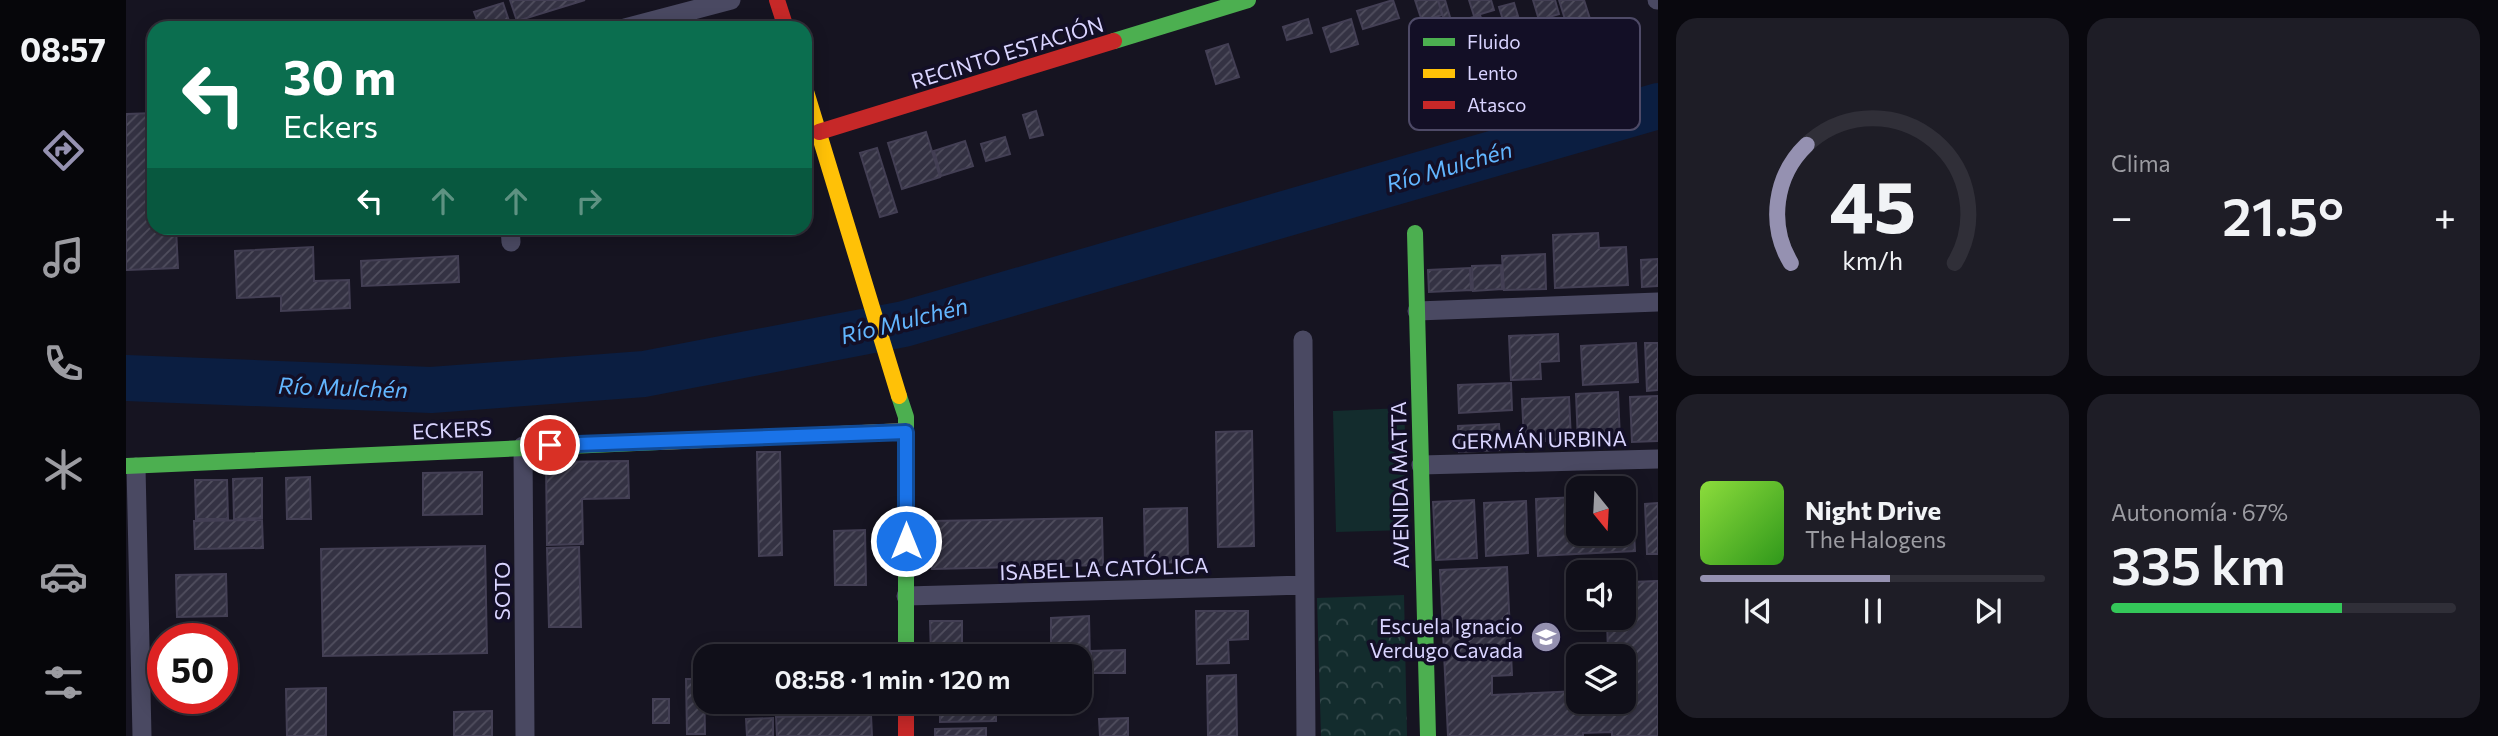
<!DOCTYPE html>
<html lang="es">
<meta charset="utf-8">
<style>
:root{--surface:#100f19;--page:#1e1d26;--text:#f1f3f6;--muted:#9c9ca2;--line:#302f38;--accent:#9591b1}
body{margin:0;font-family:Commissioner,sans-serif;background:var(--page);color:var(--text);height:100vh;display:flex;flex-direction:column;font-size:26px;white-space:nowrap}
*{box-sizing:border-box;margin:0}
p{font-size:23px;color:var(--muted)}
.icon{flex:none;width:38px;height:38px;fill:none;stroke:currentColor;stroke-width:2;stroke-linecap:round;stroke-linejoin:round}
.map{position:relative;flex:1;overflow:hidden}
.details{display:flex;flex-direction:column;gap:18px;padding:18px;background:#09080e;width:840px}
.details>*{flex:none}
.hud{position:absolute;left:21px;top:21px;width:665px;height:214px;border-radius:21px;box-shadow:0 4px 18px #0003,0 0 0 2px var(--line);background:#0b6e4f;color:#fff;overflow:hidden}
.needle{width:46px;rotate:162deg}
.tools{position:absolute;left:1440px;top:476px;display:grid;gap:14px}
.tools a{display:grid;place-items:center;width:70px;height:70px;border-radius:14px;background:var(--surface);box-shadow:0 4px 18px #0003,0 0 0 2px var(--line);font-size:35px}
.speed{position:absolute;left:21px;top:623px;display:flex;gap:14px;font-size:35px;font-weight:700;text-align:center}
.speed>*{display:grid;place-content:center;width:91px;height:91px;border-radius:50%;background:var(--surface);box-shadow:0 4px 18px #0003,0 0 0 2px var(--line);line-height:1}
.speed .limit{border:10px solid #d22;background:#fff;color:#111}
.pin{position:absolute;display:grid;place-items:center;width:60px;height:60px;color:#fff;margin:-30px;border:4px solid #fff;border-radius:50%;box-shadow:0 2px 7px #0007}
.me{position:absolute;width:77px;margin:-38px;rotate:0deg;stroke-linejoin:round;filter:drop-shadow(0 0 5px #0008)}
.turn{display:flex;align-items:center;gap:24px;height:147px;padding:0 21px;font-size:32px}
.turn .icon{width:91px;height:91px;stroke-width:2.5}
.turn b{display:block;font-size:49px;line-height:60px}
.lanes{display:flex;align-items:center;height:66px;padding:0 21px;background:#0003;justify-content:center;gap:35px;direction:ltr}
.lanes .off{opacity:.35}
.big{font-size:52px;font-weight:600;line-height:1.1}
.details .tile{flex:1;display:flex;flex-direction:column;justify-content:center;gap:10px;min-width:0;padding:0 24px;border-radius:21px;background:var(--page)}
.details .dial{align-items:center;gap:0}
.dial svg{height:182px;overflow:visible;fill:none;stroke:var(--line);stroke-width:7;stroke-linecap:round;text-anchor:middle}
.dial text{fill:var(--text);stroke:none}
.song{display:flex;align-items:center;gap:21px}
.cover{width:84px;height:84px;border-radius:10px;background:linear-gradient(135deg,hsl(90 70% 55%),hsl(110 70% 35%))}
.played{height:7px;border-radius:4px;background:linear-gradient(90deg,var(--accent) 55%,var(--line) 55%)}
.keys{display:flex;justify-content:space-around;direction:ltr}
.heat{display:flex;justify-content:space-between;align-items:center;font-size:38px;direction:ltr}
.charge{height:10px;border-radius:5px;background:linear-gradient(90deg,#34c759 67%,var(--line) 0)}
.details .tiles{flex:1;display:grid;gap:18px;grid-template-columns:repeat(2,1fr)}
.trip{position:absolute;left:567px;top:644px;width:399px;height:70px;border-radius:21px;background:var(--surface);box-shadow:0 4px 18px #0003,0 0 0 2px var(--line);font-weight:600;line-height:70px;text-align:center}
main{display:flex;flex:1;min-height:0}
.tabs{display:flex;flex-direction:column;width:126px;justify-content:space-around;align-items:center;background:#06060a;color:var(--muted)}
.tabs .icon{width:49px;height:49px}
.tabs .current{color:var(--accent)}
.tabs b{font-size:32px;color:var(--text)}
.map>svg:first-child{display:block}
.grass{fill:#132c2d}
.forest{fill:url(#forest-crowns)}
.lines{fill:none;stroke-linecap:round;stroke-linejoin:round}
.river{stroke:#0b1e41;stroke-width:46}
.building{fill:url(#building-hatch);stroke:#433f54;stroke-width:2}
.street{stroke:#4a4962;stroke-width:19}
.fast{stroke:#4caf50;stroke-width:16}
.slow{stroke:#ffc107;stroke-width:16}
.jam{stroke:#c62828;stroke-width:16}
.route-casing{stroke:#114b97;stroke-width:18}
.route{stroke:#1a73e8;stroke-width:12}
.labels{text-anchor:middle;dominant-baseline:central;stroke-width:7;stroke-linejoin:round;paint-order:stroke}
.street-label{font-size:21px;fill:#d9d4ff;stroke:#130f26}
.poi-label{font-size:21px;fill:#d9d4ff;stroke:#130f26;text-anchor:end}
.water-label{font-size:23px;font-style:italic;fill:#62b6ff;stroke:#130f26}
.key{fill:#130f26;stroke:#4e4a67;stroke-width:2}
.key-label{font-size:19px;fill:#d9d4ff}
</style>
<main>
<nav class="tabs">
<b>08:57</b>
<svg class="icon current" aria-label="directions" viewBox="0 0 24 24"><path d="M12 3l9 9-9 9-9-9zM9 14v-3h6M13 9l2 2-2 2"/></svg>
<svg class="icon" aria-label="music" viewBox="0 0 24 24"><path d="M9 18V5l10-2v13"/><circle cx="6" cy="18" r="3"/><circle cx="16" cy="16" r="3"/></svg>
<svg class="icon" aria-label="phone" viewBox="0 0 24 24"><path d="M5 4h4l2 5-3 2q2 4 5 5l2-3 5 2v4C11 20 4 13 5 4z"/></svg>
<svg class="icon" aria-label="climate" viewBox="0 0 24 24"><path d="M12 3v18M4 7l16 10M4 17L20 7"/></svg>
<svg class="icon" aria-label="car" viewBox="0 0 24 24"><path d="M5 17H2v-5l4-1 3-4h7l3 4 3 1v5h-3M9 17h6M6 11h13"/><circle cx="7" cy="17" r="2"/><circle cx="17" cy="17" r="2"/></svg>
<svg class="icon" aria-label="filters" viewBox="0 0 24 24"><path d="M4 7h16M4 17h16"/><circle cx="9" cy="7" r="2"/><circle cx="15" cy="17" r="2"/></svg>
</nav>
<div class="map">
<svg width="1532" height="736" viewBox="0 0 1532 736">
<defs>
<pattern id="forest-crowns" width="20" height="18" patternUnits="userSpaceOnUse" patternTransform="scale(1.75)"><rect width="20" height="18" fill="#132c2d"/><path d="M2 6a3 3 0 1 1 6 0M12 15a3 3 0 1 1 6 0" fill="none" stroke="#354a4c"/></pattern>
<pattern id="building-hatch" width="6" height="6" patternUnits="userSpaceOnUse" patternTransform="scale(1.75)"><rect width="6" height="6" fill="#343243"/><path d="M-1 1l2-2M0 6l6-6M5 7l2-2" fill="none" stroke="#514f5f"/></pattern>
</defs>
<rect width="100%" height="100%" fill="#161421"/>
<!-- grass -->
<path class="grass" d="M1278,408L1283,530L1210,532L1207,411Z"/>
<!-- forest -->
<path class="forest" d="M1278,595L1281,736H1195L1191,598Z"/>
<g class="lines">
<!-- river -->
<path class="river" d="M0,378L305,390L518,374L778,324L1532,106"/>
</g>
<!-- building -->
<path class="building" d="M384,0H459L391,21Z
M1267,0L1273,18L1237,29L1231,11Z
M1289,0H1312L1316,15L1296,21Z
M1312,0H1319L1326,24L1320,26Z
M1343,0H1365L1368,10L1348,16Z
M1407,0H1429L1433,14L1413,20Z
M1433,0H1458L1465,22L1442,29Z
M377,3L384,24L354,28L348,12Z
M1388,3L1392,16L1377,20L1373,7Z
M1354,15L1357,23L1343,27L1341,19Z
M1182,19L1186,33L1161,40L1157,27Z
M1225,19L1232,44L1205,52L1197,28Z
M1102,44L1113,77L1090,84L1080,51Z
M910,111L917,135L904,138L897,115Z
M28,113V228H50L52,268L0,270V114Z
M800,132L814,177L776,189L762,143Z
M879,137L884,154L860,161L855,144Z
M839,141L847,166L815,176L808,151Z
M751,148L771,212L754,217L734,153Z
M1472,233L1473,248L1500,247L1502,285L1429,288L1427,235Z
M187,247L188,281L223,280L224,308L155,311V296L111,298L109,251Z
M1419,254L1420,289L1378,290L1376,256Z
M332,256L333,282L236,286L235,261Z
M1532,259V286L1516,287L1515,260Z
M1375,265L1376,289L1347,291L1346,266Z
M1344,268L1345,290L1303,292L1302,270Z
M1432,334L1433,361L1414,362L1415,379L1385,380L1383,336Z
M1510,343L1512,382L1457,385L1455,346Z
M1519,343H1532V390L1521,391Z
M1385,383L1386,410L1333,413L1332,385Z
M1492,392L1494,440L1452,442L1450,394Z
M1532,396V441L1506,442L1504,397Z
M1443,397L1445,440L1398,442L1396,399Z
M1373,424L1375,450L1333,452L1332,426Z
M1126,431L1128,546L1092,547L1090,432Z
M631,452H654L656,555L633,556Z
M502,461L503,498L456,499L457,544L421,545L420,462Z
M356,472V514L297,515V473Z
M184,477L185,519H161L160,478Z
M136,478V518L108,519L107,479Z
M69,480H101L102,519H70Z
M1498,495H1506L1509,551L1412,556L1410,499L1452,497V534H1498Z
M1348,500L1351,558L1310,560L1307,502Z
M1400,501L1402,553L1360,556L1358,503Z
M1532,503V554H1521L1519,504Z
M1061,508L1062,562L1019,563L1018,509Z
M976,518L977,565L806,569L805,521Z
M136,520L137,548L69,549L68,521Z
M739,530L740,585H709L708,531Z
M359,546L361,653L197,656L195,549Z
M453,547L455,627H423L421,548Z
M1381,567L1386,675L1366,676V695L1452,691V702H1498V656H1482L1481,618H1498V599H1503V582L1532,581V736H1486V732L1457,733V736H1322L1314,570Z
M100,574L101,616L51,617L50,575Z
M1070,611H1122V639L1102,640L1103,663L1071,664Z
M963,616L964,661H954V656H925V618Z
M804,621H836V655L805,656Z
M80,632V639H39V633Z
M999,650V673H965V651Z
M1110,675L1111,736H1082L1081,676Z
M560,679H578L579,734H561Z
M200,688V736H161L160,689Z
M40,698H81V704L40,705Z
M527,699H543V723H527Z
M814,702H870V721L814,722Z
M366,711V736H328V712Z
M745,715L746,736H651L650,717Z
M647,718V736H621L620,719Z
M1002,718V736H974L973,719Z
M860,728V736H809V729Z"/>
<g class="lines">
<!-- street -->
<path class="street" d="M1531,0H1532
M499,28L605,0
M384,228L385,242
M1291,311L1532,302
M1177,340L1180,736
M397,446L399,736
M1295,465L1532,459
M10,467L16,736
M780,596L1178,585"/>
<!-- fast -->
<path class="fast" d="M988,41L1122,0
M1289,233L1302,736
M773,396L780,417V656
M0,466L533,442"/>
<!-- slow -->
<path class="slow" d="M679,88L773,396
M533,442L780,431"/>
<!-- jam -->
<path class="jam" d="M651,0L660,28
M693,132L988,41
M780,702V736"/>
</g>
<g class="lines">
<!-- route casing -->
<g class="route-casing">
<path id="route" d="M424,445L780,432V541"/>
</g>
<!-- route -->
<use href="#route" class="route"/>
</g>
<!-- icons -->
<defs>
<g id="school-disc" transform="scale(1.575)"><circle r="9.5" fill="#9591b1" stroke="#130f26"/><path d="M0-5L7-2L0 1L-7-2ZM-4 1L0 2.5L4 1V4Q0 6-4 4Z" fill="#fff"/></g>
</defs>
<g fill-rule="evenodd">
<use href="#school-disc" x="1420" y="637"/>
</g>
<g class="labels">
<!-- street labels -->
<g class="street-label">
<text transform="translate(881 52) rotate(-17)">RECINTO ESTACIÓN</text>
<text transform="translate(326 429) rotate(-3)">ECKERS</text>
<text transform="translate(1413 439) rotate(-1)">GERMÁN URBINA</text>
<text transform="translate(1273 485) rotate(-91)">AVENIDA MATTA</text>
<text transform="translate(978 568) rotate(-2)">ISABEL LA CATÓLICA</text>
<text transform="translate(375 591) rotate(-90)">SOTO</text>
</g>
<!-- poi labels -->
<g class="poi-label">
<text x="1397" y="625">Escuela Ignacio<tspan x="1397" dy="24">Verdugo Cavada</tspan></text>
</g>
<!-- water labels -->
<g class="water-label">
<text transform="translate(1323 166) rotate(-16)">Río Mulchén</text>
<text transform="translate(778 320) rotate(-14)">Río Mulchén</text>
<text transform="translate(217 387) rotate(2)">Río Mulchén</text>
</g>
</g>
<!-- legend -->
<rect x="1283" y="18" width="231" height="112" rx="10" class="key"/>
<rect x="1297" y="38" width="32" height="8" fill="#4caf50"/>
<rect x="1297" y="69" width="32" height="9" fill="#ffc107"/>
<rect x="1297" y="101" width="32" height="8" fill="#c62828"/>
<g class="key-label">
<text x="1341" y="49">Fluido</text>
<text x="1341" y="80">Lento</text>
<text x="1341" y="112">Atasco</text>
</g>
</svg>
<div class="tools">
<a><svg class="needle" viewBox="-14 -14 28 28"><path d="M0-13l5 13h-10z" fill="#e53935"/><path d="M0 13l5-13h-10z" fill="#9c9ca2"/></svg></a>
<a><svg class="icon" aria-label="sound" viewBox="0 0 24 24"><path d="M4 9h4l5-4v14l-5-4H4zM17 9q2 3 0 6"/></svg></a>
<a><svg class="icon" aria-label="layers" viewBox="0 0 24 24"><path d="M12 4l9 5-9 5-9-5zM3 14l9 5 9-5"/></svg></a>
</div>
<div class="speed"><div class="limit">50</div></div>
<div class="pin" style="left:424px;top:445px;background:#d93025"><svg class="icon" aria-label="arrive" viewBox="0 0 24 24"><path d="M6 21V4h12l-3 4 3 4H6"/></svg></div>
<svg class="me" style="left:780px;top:541px" viewBox="-20 -20 40 40"><circle r="17" fill="#1a73e8" stroke="#fff" stroke-width="3"/><path d="M0-11L8 9 0 5-8 9z" fill="#fff"/></svg>
<div class="trip">08:58 · 1 min · 120 m</div>
<div class="hud">
<div class="turn"><svg class="icon" aria-label="left" viewBox="0 0 24 24"><path d="M17 20v-9H6M10 6l-5 5 5 5"/></svg><div><b>30 m</b>Eckers</div></div>
<div class="lanes"><svg class="icon" aria-label="left" viewBox="0 0 24 24"><path d="M17 20v-9H6M10 6l-5 5 5 5"/></svg><svg class="icon off" aria-label="ahead" viewBox="0 0 24 24"><path d="M12 20V5M6 11l6-6 6 6"/></svg><svg class="icon off" aria-label="ahead" viewBox="0 0 24 24"><path d="M12 20V5M6 11l6-6 6 6"/></svg><svg class="icon off" aria-label="right" viewBox="0 0 24 24"><path d="M7 20v-9h11M14 6l5 5-5 5"/></svg></div>
</div>
</div>
<section class="details">
<div class="tiles">
<div class="tile dial"><svg viewBox="0 0 100 80">
<path d="M14 69A42 42 0 1 1 86 69"/>
<path d="M14 69A42 42 0 0 1 21 17" stroke="#9591b1"/>
<text x="50" y="56" font-size="32" font-weight="700">45</text>
<text x="50" y="72" font-size="11">km/h</text>
</svg></div>
<div class="tile"><p>Clima</p>
<div class="heat"><a>−</a><b class="big">21.5°</b><a>+</a></div>
</div>
<div class="tile">
<div class="song"><i class="cover"></i><div><b>Night Drive</b><p>The Halogens</p></div></div>
<div class="played"></div>
<div class="keys"><svg class="icon" aria-label="previous" viewBox="0 0 24 24"><path d="M18 5L8 12l10 7zM5 5v14"/></svg><svg class="icon" aria-label="pause" viewBox="0 0 24 24"><path d="M8 5v14M16 5v14"/></svg><svg class="icon" aria-label="next" viewBox="0 0 24 24"><path d="M6 5l10 7-10 7zM19 5v14"/></svg></div>
</div>
<div class="tile"><p>Autonomía · 67%</p><b class="big">335 km</b><div class="charge"></div></div>
</div>
</section>
</main>
